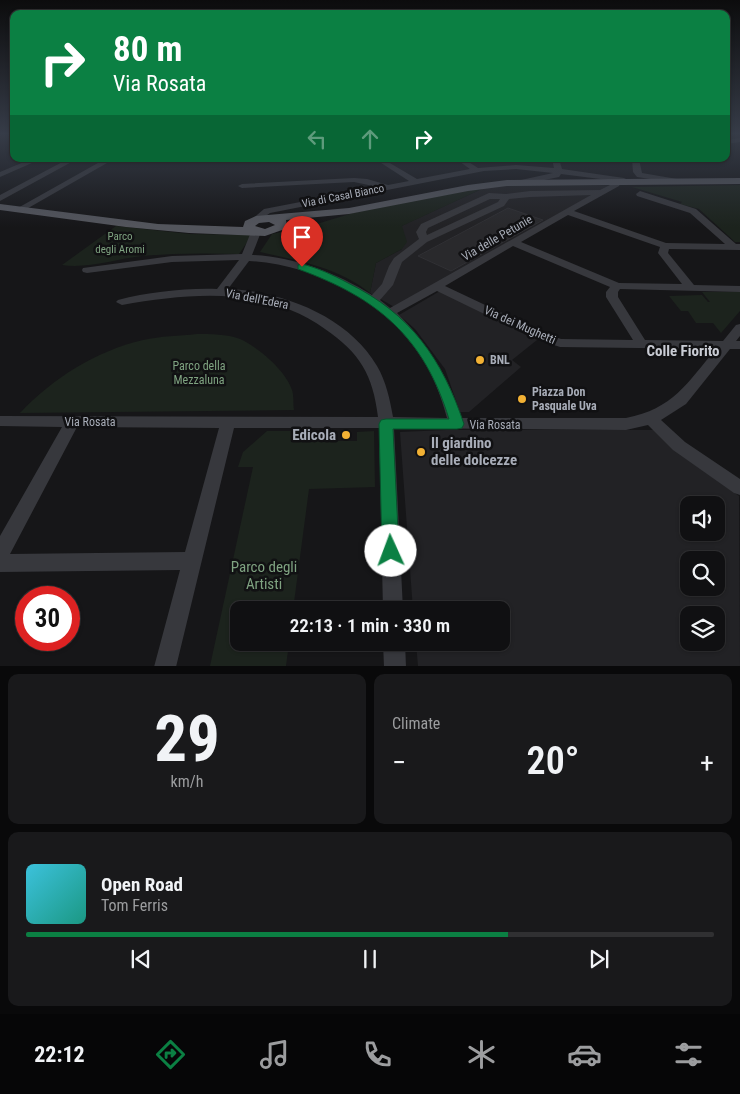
<!DOCTYPE html>
<meta charset="utf-8">
<style>
:root{--surface:#101012;--page:#19191b;--text:#f1f3f6;--muted:#9c9d9f;--line:#303032;--accent:#0b8043}
body{margin:0;font-family:"Roboto Condensed",sans-serif;background:var(--page);color:var(--text);height:100vh;display:flex;flex-direction:column;font-size:19px;white-space:nowrap}
*{box-sizing:border-box;margin:0}
p{font-size:16px;color:var(--muted)}
.icon{flex:none;width:28px;height:28px;fill:none;stroke:currentColor;stroke-width:2;stroke-linecap:round;stroke-linejoin:round}
.map{position:relative;height:666px;overflow:hidden}
.panel{display:flex;flex-direction:column;gap:8px;padding:8px;background:#09090a;flex:1}
.panel>*{flex:none}
.guide{position:absolute;left:10px;top:10px;width:720px;height:152px;border-radius:10px;box-shadow:0 1px 4px #0004,0 0 0 1px var(--line);background:#0b8043;color:#fff;overflow:hidden}
.fabs{position:absolute;left:680px;top:496px;display:grid;gap:10px}
.fabs a{display:grid;place-items:center;width:45px;height:45px;border-radius:10px;background:var(--surface);box-shadow:0 1px 4px #0004,0 0 0 1px var(--line);font-size:25px}
.speed{position:absolute;left:15px;top:586px;display:flex;gap:10px;font-size:25px;font-weight:700;text-align:center}
.speed>*{display:grid;place-content:center;width:65px;height:65px;border-radius:50%;background:var(--surface);box-shadow:0 1px 4px #0004,0 0 0 1px var(--line);line-height:1}
.speed .limit{border:8px solid #d22;background:#fff;color:#111}
.pin{position:absolute;display:grid;place-items:center;width:42px;height:42px;color:#fff;margin:-51px -21px;border-radius:50% 50% 50% 0;rotate:-45deg;box-shadow:0 0 5px #0007}
.pin .icon{rotate:45deg}
.me{position:absolute;width:55px;margin:-28px;rotate:358deg;stroke-linejoin:round;filter:drop-shadow(0 0 4px #0008)}
.turn{display:flex;align-items:center;gap:18px;height:105px;padding:0 20px;font-size:22px}
.turn .icon{width:65px;height:65px;stroke-width:2.5}
.turn b{display:block;font-size:35px;line-height:42px}
.lanes{display:flex;align-items:center;height:48px;padding:0 20px;background:#0003;justify-content:center;gap:25px;direction:ltr}
.lanes .off{opacity:.35}
.big{font-size:38px;font-weight:600;line-height:1.1}
.panel .tile{flex:1;display:flex;flex-direction:column;justify-content:center;gap:8px;min-width:0;padding:0 18px;border-radius:10px;background:var(--page)}
.panel .dial{align-items:center;gap:0}
.dial b{font-size:65px;line-height:1}
.song{display:flex;align-items:center;gap:15px}
.cover{width:60px;height:60px;border-radius:8px;background:linear-gradient(135deg,hsl(190 70% 55%),hsl(170 70% 35%))}
.played{height:5px;border-radius:2px;background:linear-gradient(90deg,var(--accent) 70%,var(--line) 70%)}
.keys{display:flex;justify-content:space-around;direction:ltr}
.heat{display:flex;justify-content:space-between;align-items:center;font-size:28px;direction:ltr}
.panel .tiles{flex:1;display:grid;gap:8px;grid-template-columns:1fr 1fr}
.tile:last-child{grid-column:span 2}
.trip{position:absolute;left:230px;top:601px;width:280px;height:50px;border-radius:10px;background:var(--surface);box-shadow:0 1px 4px #0004,0 0 0 1px var(--line);font-weight:600;line-height:50px;text-align:center}
.dock{display:flex;height:80px;justify-content:space-around;align-items:center;background:#060607;color:var(--muted)}
.dock .icon{width:35px;height:35px}
.dock .current{color:var(--accent)}
.dock b{font-size:22px;color:var(--text)}
.map>svg:first-child{display:block}
.built{fill:#222225;fill-rule:evenodd}
.green{fill:#1c231d}
.building{fill:#29292c;stroke:#303034}
.lines{fill:none;stroke-linecap:round;stroke-linejoin:round}
.minor{fill:#37383d;fill-rule:evenodd}
.major{fill:#53555c;fill-rule:evenodd}
.route{fill:#0b8043;stroke:#07532c}
.poi-dot{fill:#f2b134;stroke:#111113;stroke-width:2}
.labels{text-anchor:middle;dominant-baseline:central;stroke-width:5;stroke-linejoin:round;paint-order:stroke}
.far-street-label{font-size:11px;fill:#a8adb8;stroke:#111113}
.far-park-label{font-size:11px;fill:#7fa381;stroke:#111113}
.street-label{font-size:12px;fill:#a8adb8;stroke:#111113}
.poi-label{font-size:12px;font-weight:bold;fill:#a8adb8;stroke:#111113;text-anchor:start}
.park-label{font-size:12px;fill:#7fa381;stroke:#111113}
.quarter-label{font-size:15px;font-weight:bold;fill:#c9ccd4;stroke:#111113}
.near-poi-label{font-size:15px;font-weight:bold;fill:#a8adb8;stroke:#111113;text-anchor:end}
.near-park-label{font-size:15px;fill:#7fa381;stroke:#111113}
</style>
<div class="map">
<svg width="740" height="667" viewBox="0 0 740 667">
<rect width="100%" height="100%" fill="#161618"/>
<!-- built -->
<path class="built" d="M516,185L611,186L396,308L370,293L376,263L402,249L401,226L486,187Z
M440,291L537,340L512,360L521,367L469,412H460L445,369L415,329L399,315Z
M446,430H654L678,453L739,496L740,666H418L416,643L501,642V610H413L400,432ZM689,505H716V532H689ZM689,560H716V588H689ZM689,615H716V642H689Z"/>
<!-- green -->
<path class="green" d="M740,185V242H735L699,209L680,204L682,202L632,187Z
M486,187L402,226L407,242L402,249L376,263L370,293C338,267 299,261 260,252L272,234L310,226L353,213Z
M116,226L190,234L252,235L239,254C206,253 175,253 142,256C116,259 87,269 62,265Z
M702,292H740V311L721,333L713,323H696L688,311H681L669,296L702,295L708,302H710Z
M197,334C211,334 226,334 240,339C258,347 286,371 292,390C294,396 293,404 294,410L20,413C53,378 96,351 143,340C161,336 179,336 197,334Z
M267,431H336L337,441H357V432L374,431L375,487L309,489L293,610H239V642L289,643L286,666H210L253,467H238L243,452Z"/>
<!-- building -->
<path class="building" d="M508,208L543,220L451,271L418,256Z"/>
<g class="lines">
<!-- minor -->
<path class="minor" d="M740,138V142L726,144V140Z
M31,159H41L0,177V172Z
M68,159H77L0,201V195Z
M105,159H114L23,211H17L16,209Z
M375,159H383L417,179L470,169L456,159H464L478,168L516,165L554,168L552,159H559L562,169L624,178L628,180L624,182L561,174L559,177L524,184L520,182L521,180L553,173L516,169L484,171L270,213L256,223L251,220L264,209L378,187L354,182L242,188L238,186L242,184L354,178L367,179L388,185L409,181Z
M632,159H639L642,173L677,179L681,181L677,183L637,177L633,172Z
M616,182L620,184L619,186L574,211L666,243L725,244L690,213L637,196L636,194L640,191L696,209L736,244H740V250L669,249L668,253L694,285L740,286V292L620,289L618,292V297L645,340L723,341L736,325L740,324V336L736,341H740V349H730L686,404L661,420L685,442L740,479V495L734,493L673,450L648,425L626,430L394,428L403,610H383L379,428H234L176,667H154L180,570L0,572V536L62,427L0,426V416L378,417C373,375 360,353 325,329C265,286 192,293 122,305L116,302L118,300C150,292 184,288 217,289L239,260L172,262L87,273L83,272L82,270L83,268L172,256L242,254L251,232L256,229L261,232L252,255C295,257 336,273 372,295L382,284L389,266L394,258L419,239L416,232L421,224L489,193L506,194L530,191L600,190ZM591,195L390,308L380,300L393,285L402,262L427,242L504,206L509,199L530,197ZM490,199H500L498,202L427,235L426,232L428,228ZM568,215L660,247L658,253L682,284L619,283L521,242ZM513,246L610,287L606,292V297L633,340L561,339L544,333L445,286ZM249,261C315,265 382,299 420,355C433,374 441,396 447,418L393,417C390,400 386,381 377,366C349,317 283,291 228,289ZM437,291L536,339L560,347L716,349C687,383 673,409 626,418H462C448,376 428,344 397,313ZM77,427L219,428L185,552L10,554Z
M383,642H405L406,667H384Z"/>
<!-- major -->
<path class="major" d="M740,178V184L507,186L468,191L349,214L286,220L287,226L285,229L265,236L189,233L126,227L0,210V204L158,224L243,227L245,221L256,216L349,208L468,185L507,180ZM269,222L275,225L265,229L255,226L259,223Z"/>
</g>
<!-- sky -->
<linearGradient id="sky" x2="0" y2="1"><stop stop-color="#0c0c0d"/><stop offset="0.59" stop-color="#363c48"/><stop offset="1" stop-color="#363c48" stop-opacity="0"/></linearGradient>
<rect width="740" height="227" fill="url(#sky)"/>
<!-- route -->
<path class="route" d="M302,264C318,268 333,275 348,283C411,314 442,359 464,424L462,428L457,429H393L399,551L397,556L391,559L385,556L382,551L379,424L381,420L386,419H449C424,337 378,298 298,269V265Z"/>
<!-- markers -->
<g class="poi-dot">
<circle cx="480" cy="360" r="5"/>
<circle cx="522" cy="399" r="5"/>
<circle cx="346" cy="435" r="5"/>
<circle cx="421" cy="452" r="5"/>
</g>
<g class="labels">
<!-- far-street labels -->
<g class="far-street-label">
<text transform="translate(343 196) rotate(-11)">Via di Casal Bianco</text>
</g>
<!-- far-park labels -->
<g class="far-park-label">
<text x="120" y="236">Parco<tspan x="120" dy="13">degli Aromi</tspan></text>
</g>
<!-- street labels -->
<g class="street-label">
<text transform="translate(497 238) rotate(-30)">Via delle Petunie</text>
<text transform="translate(257 299) rotate(11)">Via dell'Edera</text>
<text transform="translate(520 325) rotate(24)">Via dei Mughetti</text>
<text x="90" y="422">Via Rosata</text>
<text x="495" y="425">Via Rosata</text>
</g>
<!-- poi labels -->
<g class="poi-label">
<text x="490" y="360">BNL</text>
<text x="532" y="392">Piazza Don<tspan x="532" dy="14">Pasquale Uva</tspan></text>
</g>
<!-- park labels -->
<g class="park-label">
<text x="199" y="366">Parco della<tspan x="199" dy="14">Mezzaluna</tspan></text>
</g>
<!-- quarter labels -->
<g class="quarter-label">
<text x="683" y="351">Colle Fiorito</text>
</g>
<!-- near-poi labels -->
<g class="near-poi-label">
<text x="336" y="435">Edicola</text>
<text x="431" y="443" text-anchor="start">Il giardino<tspan x="431" dy="17">delle dolcezze</tspan></text>
</g>
<!-- near-park labels -->
<g class="near-park-label">
<text x="264" y="567">Parco degli<tspan x="264" dy="17">Artisti</tspan></text>
</g>
</g>
</svg>
<div class="fabs">
<a><svg class="icon" aria-label="sound" viewBox="0 0 24 24"><path d="M4 9h4l5-4v14l-5-4H4zM17 9q2 3 0 6"/></svg></a>
<a><svg class="icon" aria-label="search" viewBox="0 0 24 24"><circle cx="10" cy="10" r="6"/><path d="M15 15l6 6"/></svg></a>
<a><svg class="icon" aria-label="layers" viewBox="0 0 24 24"><path d="M12 4l9 5-9 5-9-5zM3 14l9 5 9-5"/></svg></a>
</div>
<div class="speed"><div class="limit">30</div></div>
<div class="pin" style="left:302px;top:267px;background:#d93025"><svg class="icon" aria-label="arrive" viewBox="0 0 24 24"><path d="M6 21V4h12l-3 4 3 4H6"/></svg></div>
<svg class="me" style="left:391px;top:551px" viewBox="-20 -20 40 40"><circle r="19" fill="#fff"/><path d="M0-13L10 11 0 6-10 11z" fill="#0b8043"/></svg>
<div class="trip">22:13 · 1 min · 330 m</div>
<div class="guide">
<div class="turn"><svg class="icon" aria-label="right" viewBox="0 0 24 24"><path d="M7 20v-9h11M14 6l5 5-5 5"/></svg><div><b>80 m</b>Via Rosata</div></div>
<div class="lanes"><svg class="icon off" aria-label="left" viewBox="0 0 24 24"><path d="M17 20v-9H6M10 6l-5 5 5 5"/></svg><svg class="icon off" aria-label="ahead" viewBox="0 0 24 24"><path d="M12 20V5M6 11l6-6 6 6"/></svg><svg class="icon" aria-label="right" viewBox="0 0 24 24"><path d="M7 20v-9h11M14 6l5 5-5 5"/></svg></div>
</div>
</div>
<section class="panel">
<div class="tiles">
<div class="tile dial"><b>29</b><p>km/h</p></div>
<div class="tile"><p>Climate</p>
<div class="heat"><a>−</a><b class="big">20°</b><a>+</a></div>
</div>
<div class="tile">
<div class="song"><i class="cover"></i><div><b>Open Road</b><p>Tom Ferris</p></div></div>
<div class="played"></div>
<div class="keys"><svg class="icon" aria-label="previous" viewBox="0 0 24 24"><path d="M18 5L8 12l10 7zM5 5v14"/></svg><svg class="icon" aria-label="pause" viewBox="0 0 24 24"><path d="M8 5v14M16 5v14"/></svg><svg class="icon" aria-label="next" viewBox="0 0 24 24"><path d="M6 5l10 7-10 7zM19 5v14"/></svg></div>
</div>
</div>
</section>
<nav class="dock">
<b>22:12</b>
<svg class="icon current" aria-label="directions" viewBox="0 0 24 24"><path d="M12 3l9 9-9 9-9-9zM9 14v-3h6M13 9l2 2-2 2"/></svg>
<svg class="icon" aria-label="music" viewBox="0 0 24 24"><path d="M9 18V5l10-2v13"/><circle cx="6" cy="18" r="3"/><circle cx="16" cy="16" r="3"/></svg>
<svg class="icon" aria-label="phone" viewBox="0 0 24 24"><path d="M5 4h4l2 5-3 2q2 4 5 5l2-3 5 2v4C11 20 4 13 5 4z"/></svg>
<svg class="icon" aria-label="climate" viewBox="0 0 24 24"><path d="M12 3v18M4 7l16 10M4 17L20 7"/></svg>
<svg class="icon" aria-label="car" viewBox="0 0 24 24"><path d="M5 17H2v-5l4-1 3-4h7l3 4 3 1v5h-3M9 17h6M6 11h13"/><circle cx="7" cy="17" r="2"/><circle cx="17" cy="17" r="2"/></svg>
<svg class="icon" aria-label="filters" viewBox="0 0 24 24"><path d="M4 7h16M4 17h16"/><circle cx="9" cy="7" r="2"/><circle cx="15" cy="17" r="2"/></svg>
</nav>
